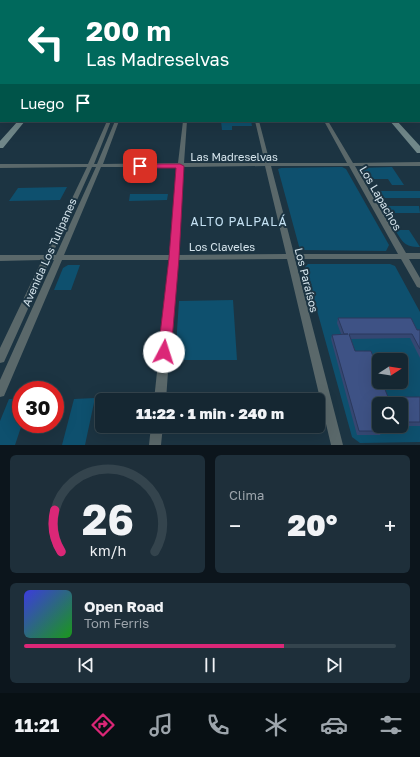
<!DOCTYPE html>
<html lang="es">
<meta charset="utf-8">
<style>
:root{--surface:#152732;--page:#1e2f3a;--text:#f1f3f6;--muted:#9da5ac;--line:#34444d;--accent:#db2777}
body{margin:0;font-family:"Golos Text",sans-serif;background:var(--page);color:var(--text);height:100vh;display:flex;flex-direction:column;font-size:15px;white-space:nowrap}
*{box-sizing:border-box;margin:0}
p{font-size:13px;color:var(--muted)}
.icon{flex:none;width:22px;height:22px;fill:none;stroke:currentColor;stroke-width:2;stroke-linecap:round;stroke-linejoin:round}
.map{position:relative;height:445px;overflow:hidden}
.panel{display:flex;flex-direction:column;gap:10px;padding:10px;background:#0c151c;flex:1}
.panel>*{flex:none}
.top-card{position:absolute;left:0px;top:0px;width:420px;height:122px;box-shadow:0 4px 16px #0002,0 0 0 1px var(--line);background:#00695c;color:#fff;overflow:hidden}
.needle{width:26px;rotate:78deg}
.controls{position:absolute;left:372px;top:353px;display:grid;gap:8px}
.controls a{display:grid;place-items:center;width:36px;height:36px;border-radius:6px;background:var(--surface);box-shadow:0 4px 16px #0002,0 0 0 1px var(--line);font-size:20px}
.speed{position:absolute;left:12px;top:381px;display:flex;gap:8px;font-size:20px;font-weight:700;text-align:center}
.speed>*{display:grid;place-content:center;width:52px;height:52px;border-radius:50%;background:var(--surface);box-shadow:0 4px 16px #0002,0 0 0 1px var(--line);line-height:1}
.speed .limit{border:6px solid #d22;background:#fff;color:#111}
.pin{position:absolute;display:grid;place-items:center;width:34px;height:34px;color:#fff;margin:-17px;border-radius:8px;box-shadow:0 2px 6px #0006}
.me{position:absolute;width:44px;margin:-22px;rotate:5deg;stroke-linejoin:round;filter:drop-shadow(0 0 3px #0008)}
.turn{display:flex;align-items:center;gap:14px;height:84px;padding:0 20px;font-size:18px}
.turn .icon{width:52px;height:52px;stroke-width:2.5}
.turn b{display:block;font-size:28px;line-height:34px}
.then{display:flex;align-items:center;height:38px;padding:0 20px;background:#0003;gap:8px;font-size:15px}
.big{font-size:30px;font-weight:800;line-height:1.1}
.panel .widget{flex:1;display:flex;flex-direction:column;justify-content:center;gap:6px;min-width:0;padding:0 14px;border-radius:6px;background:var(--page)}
.panel .dial{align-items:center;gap:0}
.dial svg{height:104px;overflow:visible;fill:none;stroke:var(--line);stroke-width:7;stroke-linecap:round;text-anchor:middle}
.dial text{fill:var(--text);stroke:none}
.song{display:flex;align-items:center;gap:12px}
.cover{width:48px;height:48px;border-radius:6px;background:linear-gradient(135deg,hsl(240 70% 55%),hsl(120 70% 35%))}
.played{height:4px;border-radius:2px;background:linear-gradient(90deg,var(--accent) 70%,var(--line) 70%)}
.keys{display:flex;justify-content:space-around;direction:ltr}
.heat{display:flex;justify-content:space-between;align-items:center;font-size:22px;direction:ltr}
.panel .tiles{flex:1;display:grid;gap:10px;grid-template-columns:1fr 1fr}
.widget:last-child{grid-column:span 2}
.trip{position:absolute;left:95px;top:393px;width:230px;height:40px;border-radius:6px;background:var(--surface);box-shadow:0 4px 16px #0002,0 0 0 1px var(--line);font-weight:800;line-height:40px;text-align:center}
.tabs{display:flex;height:64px;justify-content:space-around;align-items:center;background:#081014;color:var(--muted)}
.tabs .icon{width:28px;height:28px}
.tabs .active{color:var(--accent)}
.tabs b{font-size:18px;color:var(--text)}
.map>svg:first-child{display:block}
.green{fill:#0e506e;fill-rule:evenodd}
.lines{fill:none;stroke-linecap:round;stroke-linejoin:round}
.street{fill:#5a686a;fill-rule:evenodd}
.secondary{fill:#708789;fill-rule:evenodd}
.wall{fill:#354772}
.building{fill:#3e5285;stroke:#2b395d}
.route{fill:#db2777;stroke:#8e194d}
.labels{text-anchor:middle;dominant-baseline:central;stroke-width:4;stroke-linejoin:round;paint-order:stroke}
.street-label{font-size:11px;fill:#d6e5ed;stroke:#1c3442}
.neighbourhood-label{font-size:12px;letter-spacing:1px;fill:#c4e1f3;stroke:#1c3442}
</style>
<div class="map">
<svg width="420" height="445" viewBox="0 0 420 445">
<rect width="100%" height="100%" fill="#1c3442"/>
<!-- green -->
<path class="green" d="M221,121H251L252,126H232V130H222Z
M342,167L346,169L389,245L386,251L300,250L278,169L281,168Z
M392,167L404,185H392L388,179H365L359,169L361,168Z
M67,187L60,200L9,201L18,188Z
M372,191H420V198H376Z
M130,194H168L167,200L129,201Z
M380,206H419L420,213H385Z
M395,230H409L420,247C404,247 403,242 395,230Z
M308,264H390L395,266L420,312V442L360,443L352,437L305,267ZM379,360H401V382H379ZM379,404H401V426H379Z
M68,265H80L71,290H54L63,268Z
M233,300L237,360H175L179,301Z
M95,398L85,445H62L74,399Z
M9,399H21V424H22L15,445H0V421Z"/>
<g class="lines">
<!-- street -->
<path class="street" d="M419,57H420V60H419Z
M0,60H1V62H0Z
M419,81H420V83H419Z
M419,87H420V90H419Z
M419,114H420V116H419Z
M0,115H1V117H0Z
M107,121H111L94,164H97L115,121H119L103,164L178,163L183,121H187L184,163H265L255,121H259L270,163H347L324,121H328L353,163L420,162V166H355L406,253H420V259H409L420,278V288L417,287L401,259H295L343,445H331L287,259L176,260L166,400H154L169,260H62L4,396L0,397V380L54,260H50L4,362L0,363V348L42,260L0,261V255H45L87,167L0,168V164H88ZM265,166L286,254L177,255L184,167ZM271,166H349L398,254H294ZM92,167H96L56,255H52ZM101,167H178L169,255H64Z
M151,426H163L161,445H149Z"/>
<!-- secondary -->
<path class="secondary" d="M0,81H1V85H0Z
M18,121H25L3,148H0V141Z
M390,121H397L420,146V153H417Z"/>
</g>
<!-- wall -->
<path class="wall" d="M338,318L420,330V358L410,338L351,339L355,351L388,397H420V426H396H401V404H379V426L382,431L380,435H357L331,339L332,335L341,334L337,323Z"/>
<!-- building -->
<path class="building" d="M338,318H411L417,330H420V349L412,334H349L355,351H371L379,373V382H382L388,397H420V422H401V404H379V426H381L382,431H359L332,335L348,334H344Z"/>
<!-- sky -->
<linearGradient id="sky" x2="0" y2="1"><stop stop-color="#0f1d24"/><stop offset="0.46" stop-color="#3a5065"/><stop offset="1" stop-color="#3a5065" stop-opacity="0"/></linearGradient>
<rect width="420" height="116" fill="url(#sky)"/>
<!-- route -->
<path class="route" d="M140,164H180L184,166L179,258L171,352L169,356L164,358L160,356L158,352L169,258L176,168H137L136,166Z"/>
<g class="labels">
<!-- street labels -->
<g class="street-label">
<text x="234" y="156">Las Madreselvas</text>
<text transform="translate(381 198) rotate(60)">Los Lapachos</text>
<text x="222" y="246">Los Claveles</text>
<text transform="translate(49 252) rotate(-66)">Avenida Los Tulipanes</text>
<text transform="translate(307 280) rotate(76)">Los Paraísos</text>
</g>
<!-- neighbourhood labels -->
<g class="neighbourhood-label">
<text x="239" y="221">ALTO PALPALÁ</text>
</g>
</g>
</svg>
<div class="controls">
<a><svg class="needle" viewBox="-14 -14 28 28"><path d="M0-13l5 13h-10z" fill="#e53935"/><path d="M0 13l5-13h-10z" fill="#9da5ac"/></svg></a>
<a><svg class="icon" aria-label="search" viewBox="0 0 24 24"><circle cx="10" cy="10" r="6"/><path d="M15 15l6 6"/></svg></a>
</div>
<div class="speed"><div class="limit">30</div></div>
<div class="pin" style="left:140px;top:166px;background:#d93025"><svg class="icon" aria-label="arrive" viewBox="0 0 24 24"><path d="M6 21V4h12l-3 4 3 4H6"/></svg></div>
<svg class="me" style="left:164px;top:352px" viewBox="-20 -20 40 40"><circle r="19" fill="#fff"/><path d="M0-13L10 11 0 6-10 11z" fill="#db2777"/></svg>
<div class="trip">11:22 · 1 min · 240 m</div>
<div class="top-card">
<div class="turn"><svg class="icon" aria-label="left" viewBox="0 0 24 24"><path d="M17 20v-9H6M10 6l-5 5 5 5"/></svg><div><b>200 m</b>Las Madreselvas</div></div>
<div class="then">Luego<svg class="icon" aria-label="arrive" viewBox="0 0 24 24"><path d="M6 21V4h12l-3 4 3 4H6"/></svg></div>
</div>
</div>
<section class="panel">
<div class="tiles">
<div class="widget dial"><svg viewBox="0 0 100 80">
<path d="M14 69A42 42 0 1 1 86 69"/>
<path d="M14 69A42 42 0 0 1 9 37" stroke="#db2777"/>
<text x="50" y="56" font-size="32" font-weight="700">26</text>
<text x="50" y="72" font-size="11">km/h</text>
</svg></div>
<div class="widget"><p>Clima</p>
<div class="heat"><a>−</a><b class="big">20°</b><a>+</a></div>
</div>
<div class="widget">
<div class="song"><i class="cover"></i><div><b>Open Road</b><p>Tom Ferris</p></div></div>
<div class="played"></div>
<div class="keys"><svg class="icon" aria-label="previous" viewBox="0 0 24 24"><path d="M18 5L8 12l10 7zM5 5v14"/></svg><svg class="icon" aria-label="pause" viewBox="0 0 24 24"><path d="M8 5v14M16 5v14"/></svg><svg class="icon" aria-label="next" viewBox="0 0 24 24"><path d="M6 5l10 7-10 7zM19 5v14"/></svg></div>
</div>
</div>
</section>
<nav class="tabs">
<b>11:21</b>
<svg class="icon active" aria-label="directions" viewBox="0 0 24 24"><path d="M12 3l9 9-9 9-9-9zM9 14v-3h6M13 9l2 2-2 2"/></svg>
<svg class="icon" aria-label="music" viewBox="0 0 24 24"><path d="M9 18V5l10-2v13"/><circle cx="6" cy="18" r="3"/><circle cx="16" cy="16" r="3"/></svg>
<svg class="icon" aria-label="phone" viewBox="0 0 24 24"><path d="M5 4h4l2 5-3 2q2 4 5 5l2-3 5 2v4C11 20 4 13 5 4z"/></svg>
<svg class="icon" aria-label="climate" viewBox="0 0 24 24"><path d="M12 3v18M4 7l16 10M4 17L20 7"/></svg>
<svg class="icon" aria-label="car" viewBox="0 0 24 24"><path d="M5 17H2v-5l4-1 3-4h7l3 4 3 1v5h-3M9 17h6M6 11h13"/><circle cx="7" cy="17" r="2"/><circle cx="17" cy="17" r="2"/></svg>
<svg class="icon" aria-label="filters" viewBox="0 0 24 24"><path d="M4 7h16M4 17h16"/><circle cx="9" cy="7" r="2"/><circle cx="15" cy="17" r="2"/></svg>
</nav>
